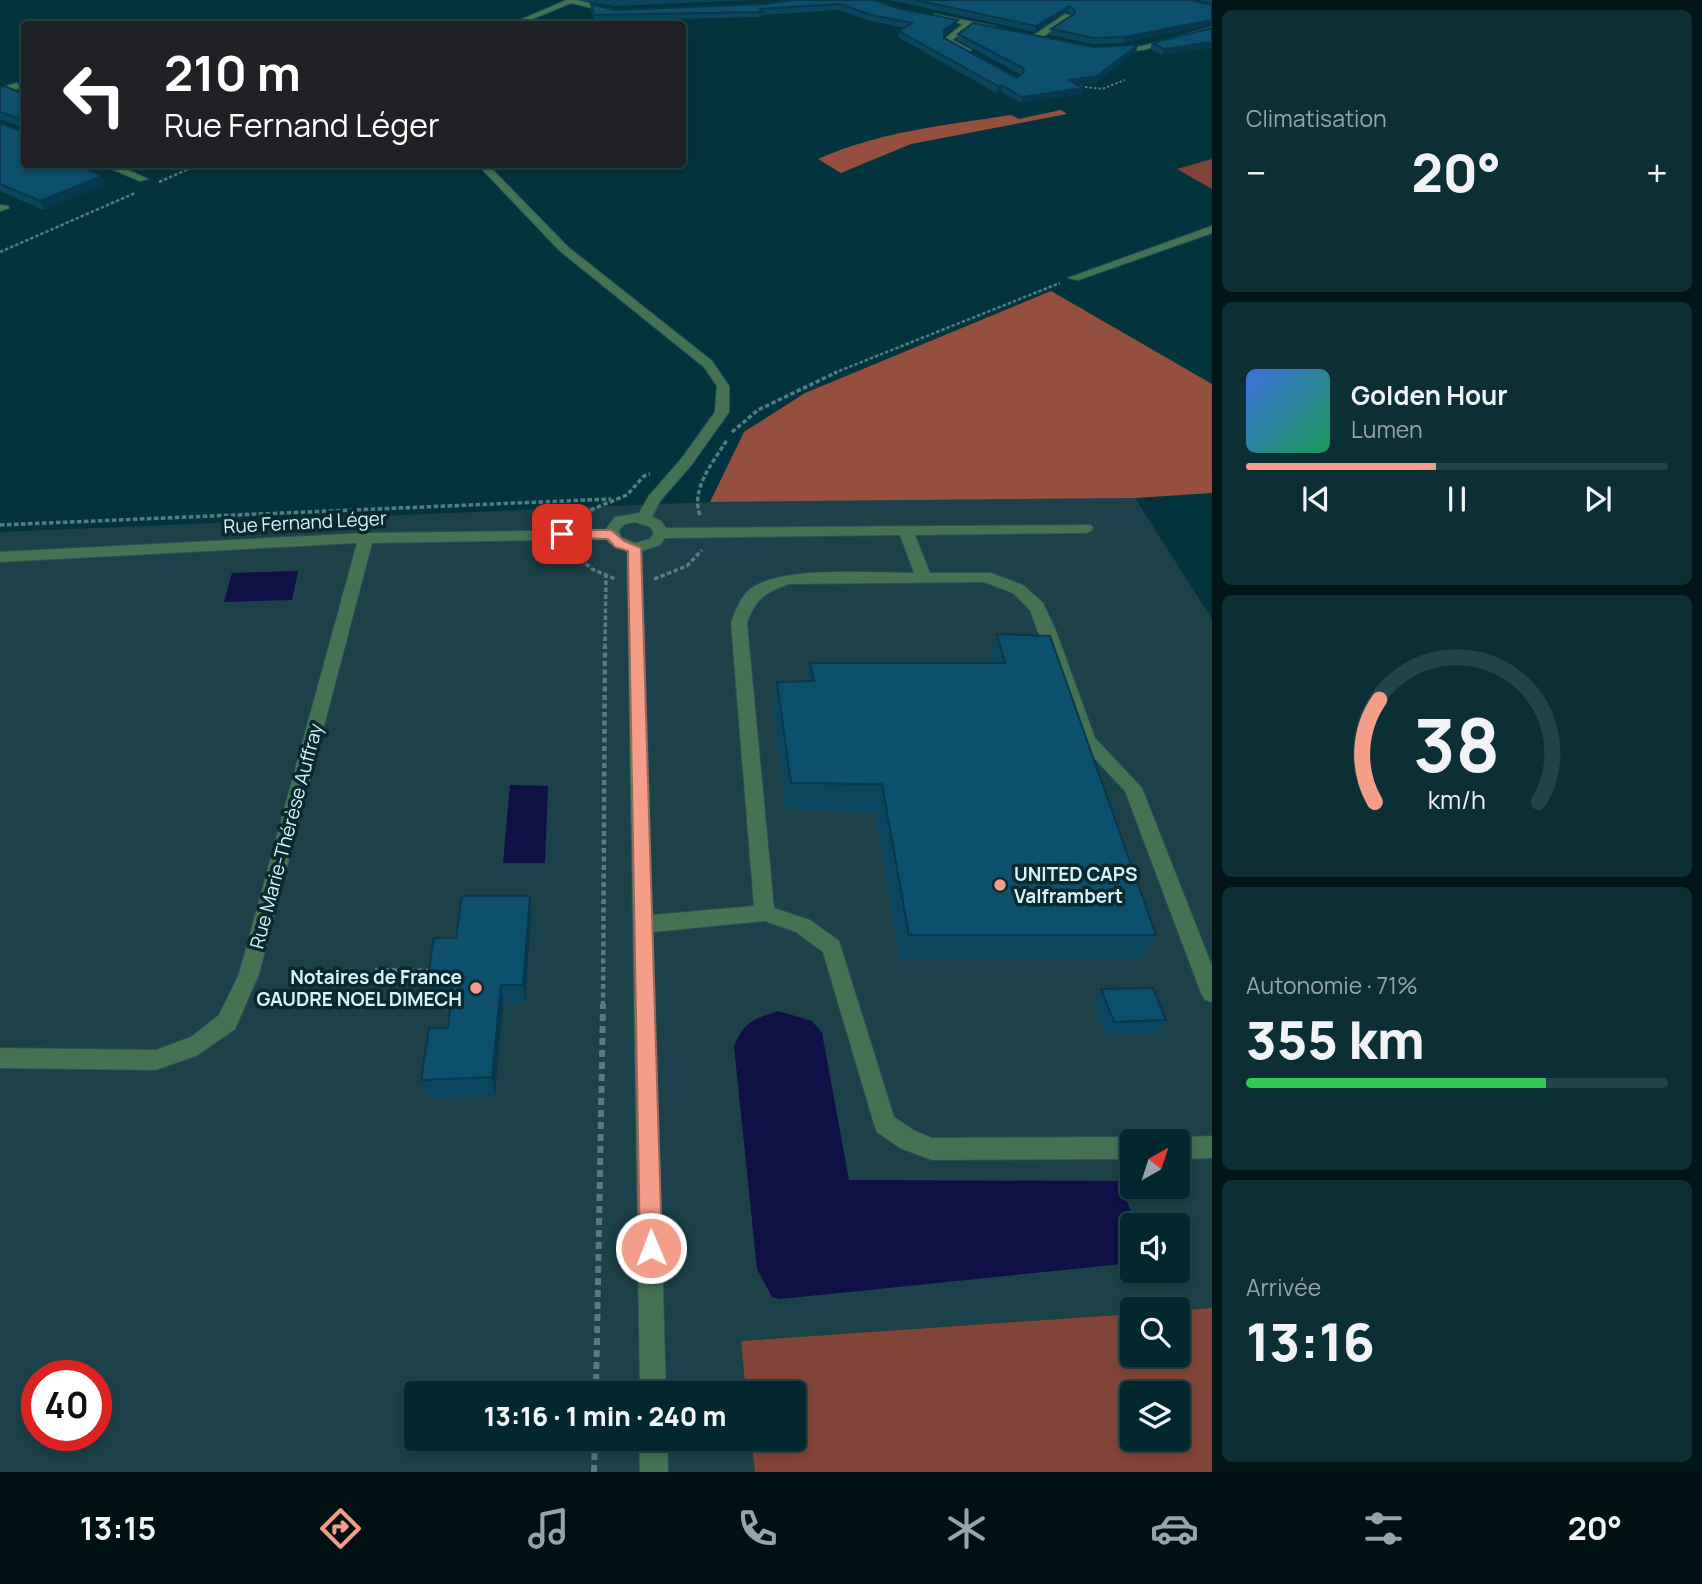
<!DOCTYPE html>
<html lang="fr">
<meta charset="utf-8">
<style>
:root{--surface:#02272e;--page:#0c2f36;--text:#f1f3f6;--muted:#96a5aa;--line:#23444a;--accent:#f49e8a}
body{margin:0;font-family:Manrope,sans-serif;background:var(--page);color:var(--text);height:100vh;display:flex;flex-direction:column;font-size:26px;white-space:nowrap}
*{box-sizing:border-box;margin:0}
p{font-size:23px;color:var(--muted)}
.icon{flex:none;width:38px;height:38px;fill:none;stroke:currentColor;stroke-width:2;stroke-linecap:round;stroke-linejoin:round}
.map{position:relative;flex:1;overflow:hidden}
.drawer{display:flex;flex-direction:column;gap:10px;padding:10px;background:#011519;width:490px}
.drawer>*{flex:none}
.guide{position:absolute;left:21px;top:21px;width:665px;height:147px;border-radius:7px;box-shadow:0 4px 10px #0003,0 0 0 2px var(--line);background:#202124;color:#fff;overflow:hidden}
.needle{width:46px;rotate:39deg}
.buttons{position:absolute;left:1120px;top:1129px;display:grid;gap:14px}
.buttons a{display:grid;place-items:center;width:70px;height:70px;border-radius:7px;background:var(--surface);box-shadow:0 4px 10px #0003,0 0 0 2px var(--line);font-size:35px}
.speed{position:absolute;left:21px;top:1360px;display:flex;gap:14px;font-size:35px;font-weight:700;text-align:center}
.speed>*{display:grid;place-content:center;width:91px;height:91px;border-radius:50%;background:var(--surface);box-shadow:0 4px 10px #0003,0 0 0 2px var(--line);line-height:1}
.speed .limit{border:10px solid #d22;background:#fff;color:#111}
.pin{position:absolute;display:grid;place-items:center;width:60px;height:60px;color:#fff;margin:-30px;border-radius:14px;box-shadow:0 4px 10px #0006}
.me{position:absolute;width:77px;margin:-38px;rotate:359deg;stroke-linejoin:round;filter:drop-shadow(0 0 5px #0008)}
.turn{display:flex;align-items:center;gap:24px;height:147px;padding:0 28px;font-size:32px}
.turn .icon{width:91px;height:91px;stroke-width:2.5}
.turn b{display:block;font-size:49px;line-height:60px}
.big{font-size:52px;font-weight:800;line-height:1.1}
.drawer .tile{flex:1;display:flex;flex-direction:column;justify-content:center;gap:10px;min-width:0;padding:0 24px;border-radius:10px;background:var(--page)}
.drawer .dial{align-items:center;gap:0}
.dial svg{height:182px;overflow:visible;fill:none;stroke:var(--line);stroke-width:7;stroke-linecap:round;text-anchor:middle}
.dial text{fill:var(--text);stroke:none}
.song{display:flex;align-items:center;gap:21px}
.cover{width:84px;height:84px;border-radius:10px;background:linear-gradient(135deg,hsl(220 70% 55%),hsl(150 70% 35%))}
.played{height:7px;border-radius:4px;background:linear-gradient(90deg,var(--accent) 45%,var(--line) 45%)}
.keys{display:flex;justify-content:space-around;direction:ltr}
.heat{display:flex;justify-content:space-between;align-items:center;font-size:38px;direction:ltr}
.charge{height:10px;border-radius:5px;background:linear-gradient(90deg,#34c759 71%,var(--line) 0)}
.trip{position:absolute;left:404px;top:1381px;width:402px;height:70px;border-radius:7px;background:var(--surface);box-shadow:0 4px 10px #0003,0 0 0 2px var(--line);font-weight:800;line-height:70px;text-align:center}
.tabs{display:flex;height:112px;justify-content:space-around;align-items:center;background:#011012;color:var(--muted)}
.tabs .icon{width:49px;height:49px}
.tabs .active{color:var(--accent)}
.tabs b{font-size:32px;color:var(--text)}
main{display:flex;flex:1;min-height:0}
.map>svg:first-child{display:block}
.built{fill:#1c4148;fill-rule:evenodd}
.green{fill:#804538;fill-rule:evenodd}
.forest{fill:#954f3f}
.water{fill:#0e1046}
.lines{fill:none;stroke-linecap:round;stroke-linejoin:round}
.minor-casing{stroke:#25535b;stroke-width:2}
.path-far4{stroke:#537c84;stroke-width:2;stroke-dasharray:2.5 2;stroke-linecap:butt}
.path-far3{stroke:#537c84;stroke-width:2.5;stroke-dasharray:3.5 2;stroke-linecap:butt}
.path-far2{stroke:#537c84;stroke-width:3.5;stroke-dasharray:4.5 2.5;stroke-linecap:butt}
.path-far1{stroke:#537c84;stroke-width:4.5;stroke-dasharray:5 3.5;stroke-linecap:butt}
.path{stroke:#537c84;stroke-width:6;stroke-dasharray:7 5;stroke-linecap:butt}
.minor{fill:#447253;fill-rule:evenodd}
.wall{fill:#0b455e}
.shaded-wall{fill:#09384c}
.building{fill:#0d506d;stroke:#09384c;stroke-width:2}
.route{fill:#f49e8a;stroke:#9f675a;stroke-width:2}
.poi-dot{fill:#f49e8a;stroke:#09292f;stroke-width:2.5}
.labels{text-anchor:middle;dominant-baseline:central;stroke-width:7;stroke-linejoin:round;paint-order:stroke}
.street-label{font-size:19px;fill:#d6f3fa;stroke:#09292f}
.poi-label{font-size:19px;font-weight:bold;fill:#d6f3fa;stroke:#09292f;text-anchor:start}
</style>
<main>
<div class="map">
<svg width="1212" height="1472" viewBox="0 0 1212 1472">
<rect width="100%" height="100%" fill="#03343d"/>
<!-- built -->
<path class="built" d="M1135,498L1212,619V1308L1178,1311L1132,1309V1314L741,1341L748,1393H416V1438L754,1439L758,1472H0V532L710,502ZM1132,1141H1178V1186H1132ZM1132,1225H1178V1270H1132ZM37,1376H96V1435H37Z"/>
<!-- green -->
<path class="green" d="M1212,159V189L1177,169Z
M1212,1308V1472H755L751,1439L794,1438V1393H746L741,1341L1132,1314V1354H1178V1311ZM1132,1393H1178V1438H1132Z"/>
<!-- forest -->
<path class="forest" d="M1061,110L1067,114L911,144L841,173L818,159C878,132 946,125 1011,115L1019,119Z
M1051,291L1212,384V493L1135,498L710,502L744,432L805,393Z"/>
<!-- water -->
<path class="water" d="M298,571L292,600L224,602L232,573Z
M510,785L548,786L545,863H503Z
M778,1011L812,1021L822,1033L849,1180L1119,1181L1136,1225H1132V1263L780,1299L772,1297L757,1269L734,1046C745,1021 754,1019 778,1011Z"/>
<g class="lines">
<!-- minor casing -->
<g class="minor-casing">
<path id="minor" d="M567,0H577L618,11L614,13L571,3L520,24H511Z
M934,14L993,26L997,28L993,30L971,26L952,40L971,50L968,54L943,40L963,24L931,18Z
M1065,14L1072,16L1040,39H1034V35Z
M1212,27V31L1143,50L1113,52L1109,50L1143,46Z
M17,83L20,88L0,94V88Z
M100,164H114L148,179L140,181Z
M477,164H487L568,247L712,361L729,386V412L692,464L660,501L652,517L661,521L666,528L1091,525L1093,528L1091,531L1086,533L915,535L930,573H991L1023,585L1043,603L1056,631L1095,738L1142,788L1212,966V1002L1205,1000L1201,993L1125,791L1078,741L1030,610L1013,593L984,582L789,584C766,592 755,599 747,623L774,908L810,920L839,941L894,1117L915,1131L932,1138L1132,1137L1141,1141H1132V1159L932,1160L900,1148L877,1132L874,1124L823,952L796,932L765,921L653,932L666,1393H640L627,550L609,543L606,539L372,543L259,974L235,1029L198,1055L156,1070L0,1068V1048L156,1050L191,1037L219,1015L239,974L357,543L0,562V552L366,533L605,530L615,517L639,513L649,496L682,458L715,412L717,386L704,367L560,251ZM635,522L650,527L654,533L650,539L635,543L621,537L619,530L625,524ZM900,535L914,573C874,573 779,565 749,590C740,598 735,611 731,623L754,906L652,915L642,551L660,545L665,538Z
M0,205L8,206L9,208L0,211Z
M1212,226V233L1078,280L1068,278Z
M1212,1136V1158L1178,1159V1141H1169L1178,1137Z
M639,1438H667L668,1472H640Z"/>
</g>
<!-- path-far4 -->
<path class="path-far4" d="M1076,86L1102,89L1125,80"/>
<!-- path-far3 -->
<path class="path-far3" d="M159,182L200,164
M0,252L135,193
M834,373L1060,283"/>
<!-- path-far2 -->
<path class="path-far2" d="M732,432L758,410L837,372
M700,515C690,489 714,461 727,440
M571,518L627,495L644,476L650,474
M0,525L611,499
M570,550L592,569L615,579
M654,579L687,566L702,550
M605,648L606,576"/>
<!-- path-far1 -->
<path class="path-far1" d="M375,970L433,971
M603,1006L605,646"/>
<!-- path -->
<path class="path" d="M596,1393L603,1004
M594,1472L595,1438"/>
<!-- minor -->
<use href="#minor" class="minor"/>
</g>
<!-- wall -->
<path class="wall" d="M578,0H754L615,6Z
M791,0L896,8L956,26L944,35V38L1017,78L1021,75L957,40L958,34L1136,51L1095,83L1077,85L1083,88L1081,94L1021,103L1001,92L996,93L898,37L899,31L905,28L870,21L839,10L762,15L761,17L594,21L591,10V4L615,10L766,4Z
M889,0H1191L1123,43L1092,44L1050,35L1051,29L1072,15L1068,11L1035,32Z
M1197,0H1212V3Z
M1212,28L1162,55L1150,49L1152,43Z
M0,87L24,94V164H85L79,167L102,176L105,185L43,210L0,191V123L20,131L23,128L1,120H0Z
M997,634L1156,935L1139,960H900L874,811L786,810L773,709L777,682L807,681L810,663H988Z
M531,916L525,1003H503L495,1095L426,1098L421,1080L448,1028L451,1001H432L427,982L456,938Z
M1101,989L1166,1020L1157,1033L1105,1034L1093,1002Z"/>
<!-- shaded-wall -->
<path class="shaded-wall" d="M1070,6L1068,11L1035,32L1036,26Z
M958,20L956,26L943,36L944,30Z
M1212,20V25L1123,43L1124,37Z
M1212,42V48L1162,55L1164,49Z
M1138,45L1136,51L1095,83L1067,87L1069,80Z
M998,86H1003L1001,92L996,93Z
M1083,88L1081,94L1021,103L1022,97Z
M102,176L105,185L43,210L40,201Z
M530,896L531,916L525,1003L523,985Z
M501,985L503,1003L495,1095L492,1077Z"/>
<!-- building -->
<path class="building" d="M791,0H874L896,8L958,20L944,30V38L1017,78L1024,72L1023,68L958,34L973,23L1093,47L1138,45L1097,76L1069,80L1083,88L1022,97L1003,86H998L899,31L912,23L871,15L840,4L760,9L762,12L594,15L591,4L615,10L766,4Z
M916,0H1191L1212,5V20L1124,37L1094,38L1051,29L1074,14L1075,11L1070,6L1036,26Z
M1212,28V42L1164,49L1152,43Z
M4,86L24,94V164H73L102,176L40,201L0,184V123L20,131L23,128L22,120L0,112V87Z
M997,634L1050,636L1156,935H909L882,784L791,783L777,682L814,681L810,663H1005Z
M462,896H530L523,985H501L492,1077L421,1080L429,1028H448L453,983L427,982L434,938H456Z
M1153,988L1166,1020L1114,1022L1101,989Z"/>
<!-- route -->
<path class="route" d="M562,530H611L624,541L641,548L662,1248L659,1255L651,1259L643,1255L640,1248L628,551L615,547L608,539L557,537V531Z"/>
<!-- markers -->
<g class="poi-dot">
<circle cx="1000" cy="885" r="7"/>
<circle cx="476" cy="988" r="7"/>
</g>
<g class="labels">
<!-- street labels -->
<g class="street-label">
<text transform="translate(305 522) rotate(-3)">Rue Fernand Léger</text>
<text transform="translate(286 836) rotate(-75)">Rue Marie-Thérèse Auffray</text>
</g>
<!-- poi labels -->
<g class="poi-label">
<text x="1014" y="874">UNITED CAPS<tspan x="1014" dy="22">Valframbert</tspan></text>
<text x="462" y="977" text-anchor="end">Notaires de France<tspan x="462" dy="22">GAUDRE NOEL DIMECH</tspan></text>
</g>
</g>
</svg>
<div class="buttons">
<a><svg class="needle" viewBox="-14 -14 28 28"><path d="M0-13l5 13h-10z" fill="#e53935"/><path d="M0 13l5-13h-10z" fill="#96a5aa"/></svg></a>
<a><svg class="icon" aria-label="sound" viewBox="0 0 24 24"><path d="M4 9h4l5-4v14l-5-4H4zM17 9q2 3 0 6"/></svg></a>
<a><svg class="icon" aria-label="search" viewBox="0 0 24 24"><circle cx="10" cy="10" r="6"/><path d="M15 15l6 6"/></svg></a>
<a><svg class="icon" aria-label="layers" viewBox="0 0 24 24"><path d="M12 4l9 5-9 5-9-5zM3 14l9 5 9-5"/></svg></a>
</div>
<div class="speed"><div class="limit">40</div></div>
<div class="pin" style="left:562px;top:534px;background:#d93025"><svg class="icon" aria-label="arrive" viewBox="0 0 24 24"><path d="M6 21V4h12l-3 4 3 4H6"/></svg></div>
<svg class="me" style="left:651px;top:1248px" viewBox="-20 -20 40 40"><circle r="17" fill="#f49e8a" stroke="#fff" stroke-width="3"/><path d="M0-11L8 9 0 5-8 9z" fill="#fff"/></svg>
<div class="trip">13:16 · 1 min · 240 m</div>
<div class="guide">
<div class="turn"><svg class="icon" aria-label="left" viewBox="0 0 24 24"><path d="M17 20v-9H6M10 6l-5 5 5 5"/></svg><div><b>210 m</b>Rue Fernand Léger</div></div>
</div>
</div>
<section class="drawer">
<div class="tile"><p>Climatisation</p>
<div class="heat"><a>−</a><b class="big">20°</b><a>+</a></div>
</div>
<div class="tile">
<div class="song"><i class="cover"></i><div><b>Golden Hour</b><p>Lumen</p></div></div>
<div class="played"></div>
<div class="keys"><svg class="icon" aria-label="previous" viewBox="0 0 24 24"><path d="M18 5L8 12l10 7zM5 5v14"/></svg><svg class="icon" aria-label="pause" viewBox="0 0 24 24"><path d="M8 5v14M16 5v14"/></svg><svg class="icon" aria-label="next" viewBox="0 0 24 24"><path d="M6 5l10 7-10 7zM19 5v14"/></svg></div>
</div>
<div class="tile dial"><svg viewBox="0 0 100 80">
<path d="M14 69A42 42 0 1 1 86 69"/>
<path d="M14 69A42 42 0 0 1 16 24" stroke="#f49e8a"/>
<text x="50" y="56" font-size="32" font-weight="700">38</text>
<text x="50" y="72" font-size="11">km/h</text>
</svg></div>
<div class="tile"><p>Autonomie · 71%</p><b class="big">355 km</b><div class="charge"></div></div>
<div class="tile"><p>Arrivée</p><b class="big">13:16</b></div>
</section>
</main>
<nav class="tabs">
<b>13:15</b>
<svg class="icon active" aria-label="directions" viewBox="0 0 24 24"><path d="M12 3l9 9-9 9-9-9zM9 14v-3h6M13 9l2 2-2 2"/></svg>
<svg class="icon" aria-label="music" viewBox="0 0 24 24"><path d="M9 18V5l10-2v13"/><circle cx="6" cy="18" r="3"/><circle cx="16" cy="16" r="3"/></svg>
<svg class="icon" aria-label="phone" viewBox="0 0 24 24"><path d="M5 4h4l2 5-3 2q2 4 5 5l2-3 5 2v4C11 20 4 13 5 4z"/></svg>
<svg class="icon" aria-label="climate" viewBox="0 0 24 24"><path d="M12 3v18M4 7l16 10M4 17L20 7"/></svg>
<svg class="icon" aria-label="car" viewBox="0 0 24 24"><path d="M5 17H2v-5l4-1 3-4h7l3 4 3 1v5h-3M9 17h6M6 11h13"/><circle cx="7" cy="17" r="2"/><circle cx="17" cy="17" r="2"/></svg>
<svg class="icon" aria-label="filters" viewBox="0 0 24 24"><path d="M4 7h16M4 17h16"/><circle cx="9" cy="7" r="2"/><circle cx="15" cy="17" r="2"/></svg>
<b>20°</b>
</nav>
